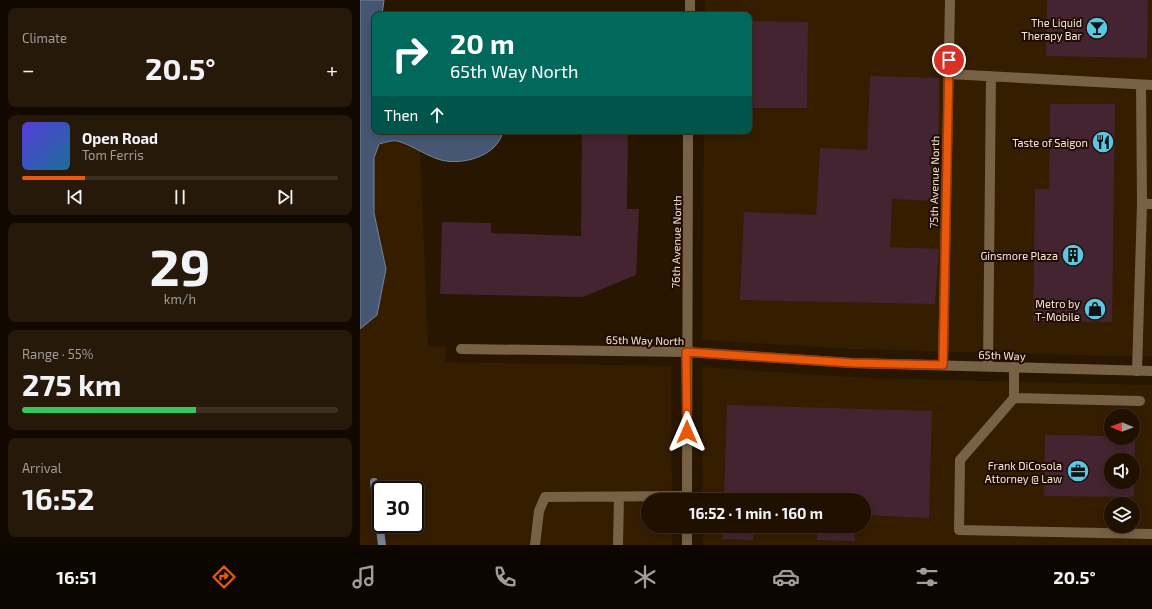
<!DOCTYPE html>
<meta charset="utf-8">
<style>
:root{--surface:#1f1000;--page:#27190a;--text:#f1f3f6;--muted:#a19d99;--line:#3c3022;--accent:#ea580c}
body{margin:0;font-family:"Exo 2",sans-serif;background:var(--page);color:var(--text);height:100vh;display:flex;flex-direction:column;font-size:15px;white-space:nowrap}
*{box-sizing:border-box;margin:0}
p{font-size:13px;color:var(--muted)}
.icon{flex:none;width:22px;height:22px;fill:none;stroke:currentColor;stroke-width:2;stroke-linecap:round;stroke-linejoin:round}
.map{position:relative;flex:1;overflow:hidden}
.drawer{display:flex;flex-direction:column;gap:8px;padding:8px;background:#110900;width:360px}
.drawer>*{flex:none}
.banner{position:absolute;left:12px;top:12px;width:380px;height:122px;border-radius:8px;box-shadow:0 2px 10px #0003,0 0 0 1px var(--line);background:#00695c;color:#fff;overflow:hidden}
.needle{width:26px;rotate:271deg}
.buttons{position:absolute;left:744px;top:409px;display:grid;gap:8px}
.buttons a{display:grid;place-items:center;width:36px;height:36px;border-radius:50%;background:var(--surface);box-shadow:0 2px 10px #0003,0 0 0 1px var(--line);font-size:20px}
.speed{position:absolute;left:12px;top:481px;display:flex;gap:8px;font-size:20px;font-weight:700;text-align:center}
.speed>*{display:grid;place-content:center;width:52px;height:52px;border-radius:50%;background:var(--surface);box-shadow:0 2px 10px #0003,0 0 0 1px var(--line);line-height:1}
.speed .limit{border:2px solid #111;border-radius:6px;background:#fff;color:#111}
.pin{position:absolute;display:grid;place-items:center;width:34px;height:34px;color:#fff;margin:-17px;border:2px solid #fff;border-radius:50%;box-shadow:0 1px 4px #0007}
.me{position:absolute;width:44px;margin:-22px;rotate:0deg;stroke-linejoin:round;filter:drop-shadow(0 0 3px #0008)}
.turn{display:flex;align-items:center;gap:14px;height:84px;padding:0 12px;font-size:18px}
.turn .icon{width:52px;height:52px;stroke-width:2.5}
.turn b{display:block;font-size:28px;line-height:34px}
.then{display:flex;align-items:center;height:38px;padding:0 12px;background:#0003;gap:8px;font-size:15px}
.big{font-size:30px;font-weight:700;line-height:1.1}
.drawer .card{flex:1;display:flex;flex-direction:column;justify-content:center;gap:6px;min-width:0;padding:0 14px;border-radius:8px;background:var(--page)}
.drawer .dial{align-items:center;gap:0}
.dial b{font-size:52px;line-height:1}
.song{display:flex;align-items:center;gap:12px}
.cover{width:48px;height:48px;border-radius:6px;background:linear-gradient(135deg,hsl(250 70% 55%),hsl(200 70% 35%))}
.played{height:4px;border-radius:2px;background:linear-gradient(90deg,var(--accent) 20%,var(--line) 20%)}
.keys{display:flex;justify-content:space-around;direction:ltr}
.heat{display:flex;justify-content:space-between;align-items:center;font-size:22px;direction:ltr}
.charge{height:6px;border-radius:3px;background:linear-gradient(90deg,#34c759 55%,var(--line) 0)}
.trip{position:absolute;left:281px;top:493px;width:230px;height:40px;border-radius:20px;background:var(--surface);box-shadow:0 2px 10px #0003,0 0 0 1px var(--line);font-weight:700;line-height:40px;text-align:center}
.menu{display:flex;height:64px;justify-content:space-around;align-items:center;background:#0c0600;color:var(--muted)}
.menu .icon{width:28px;height:28px}
.menu .selected{color:var(--accent)}
.menu b{font-size:18px;color:var(--text)}
main{display:flex;flex:1;min-height:0}
.map>svg:first-child{display:block}
.built{fill:#351d00;fill-rule:evenodd}
.water{fill:#455772;stroke:#7a8291}
.lines{fill:none;stroke-linecap:round;stroke-linejoin:round}
.stream{stroke:#7a8291;stroke-width:8}
.building{fill:#442430;fill-rule:evenodd}
.service{stroke:#786246;stroke-width:10}
.minor{stroke:#786246;stroke-width:10}
.route-casing{stroke:#983908;stroke-width:10}
.route{stroke:#ea580c;stroke-width:7}
.labels{text-anchor:middle;dominant-baseline:central;stroke-width:4;stroke-linejoin:round;paint-order:stroke}
.poi-label{font-size:11px;fill:#f6e8d9;stroke:#200c00;text-anchor:end}
.street-label{font-size:11px;fill:#f6e8d9;stroke:#200c00}
</style>
<main>
<section class="drawer">
<div class="card"><p>Climate</p>
<div class="heat"><a>−</a><b class="big">20.5°</b><a>+</a></div>
</div>
<div class="card">
<div class="song"><i class="cover"></i><div><b>Open Road</b><p>Tom Ferris</p></div></div>
<div class="played"></div>
<div class="keys"><svg class="icon" aria-label="previous" viewBox="0 0 24 24"><path d="M18 5L8 12l10 7zM5 5v14"/></svg><svg class="icon" aria-label="pause" viewBox="0 0 24 24"><path d="M8 5v14M16 5v14"/></svg><svg class="icon" aria-label="next" viewBox="0 0 24 24"><path d="M6 5l10 7-10 7zM19 5v14"/></svg></div>
</div>
<div class="card dial"><b>29</b><p>km/h</p></div>
<div class="card"><p>Range · 55%</p><b class="big">275 km</b><div class="charge"></div></div>
<div class="card"><p>Arrival</p><b class="big">16:52</b></div>
</section>
<div class="map">
<svg width="792" height="545" viewBox="0 0 792 545">
<rect width="100%" height="100%" fill="#291600"/>
<!-- built -->
<path class="built" d="M345,0H792V357L492,349L342,340L344,131H389V15H345Z
M36,141L60,151L68,346L85,347V362L311,366L312,500H288V526H312V545H0V329L17,315L26,269L14,213V158L19,144ZM21,490H55V524H21Z
M342,367L506,378L792,385V545H343V526H504V500H343ZM751,416H773V438H751ZM751,460H773V482H751ZM751,504H773V526H751Z"/>
<!-- water -->
<path class="water" d="M0,0H24L22,15H15V131H143C138,155 107,164 86,161C70,159 53,145 37,141C32,140 24,143 19,144L14,158V213L26,269L17,315L0,329Z"/>
<g class="lines">
<!-- stream -->
<path class="stream" d="M14,482L22,545"/>
</g>
<!-- building -->
<path class="building" d="M687,0H788L787,58L686,56Z
M389,21L448,22L447,108H389Z
M510,76L579,78L578,201L532,199L530,247L579,249L575,304L380,300L384,212L456,215L460,148L507,150Z
M690,104H755L752,322L673,321L675,189H689Z
M222,131H268L267,209H279L276,275L223,297L80,294L82,222L131,223V233L221,236Z
M367,405L572,411L569,518L504,515V500H364Z
M685,435L751,436V438L775,437L774,497L684,496ZM751,460H773V482H751Z
M363,526H394L393,540L363,539Z
M457,526H495V541L457,540Z"/>
<g class="lines">
<!-- service -->
<path class="service" d="M589,74L792,85
M782,204H792
M583,365L590,0
M628,366L631,76
M777,371L782,204L781,85
M654,398V367
M780,401L654,398L600,460L599,530L792,534
M175,545L179,511L185,497L327,496
M258,545L259,497"/>
<!-- minor -->
<path class="minor" d="M330,15V0
M101,349L327,352L492,363L792,371
M327,500L328,131
M327,526V545"/>
</g>
<g class="lines">
<!-- route casing -->
<g class="route-casing">
<path id="route" d="M327,432L326,352L492,363L583,365L589,60"/>
</g>
<!-- route -->
<use href="#route" class="route"/>
</g>
<!-- icons -->
<defs>
<g id="bar-disc" transform="scale(1.15)"><circle r="9.5" fill="#59c8e4" stroke="#200c00"/><path d="M-6-5H6L.8 .8V4.5H3.5V6h-7V4.5H-.8V.8Z" fill="#111"/></g>
<g id="restaurant-disc" transform="scale(1.15)"><circle r="9.5" fill="#59c8e4" stroke="#200c00"/><path d="M-5-6h1v4h1v-4h1v4h1v-4h1v5L-1.5 .5V6h-2V.5L-5-1ZM5-6V6H3V1.5H1.5Q1.5-4 5-6Z" fill="#111"/></g>
<g id="building-disc" transform="scale(1.15)"><circle r="9.5" fill="#59c8e4" stroke="#200c00"/><path d="M-4-6H4V6H1V3H-1V6H-4ZM-2.5-4.3h1.7v1.8h-1.7ZM.8-4.3h1.7v1.8H.8ZM-2.5-1h1.7V.8h-1.7ZM.8-1h1.7V.8H.8Z" fill="#111"/></g>
<g id="shop-disc" transform="scale(1.15)"><circle r="9.5" fill="#59c8e4" stroke="#200c00"/><path d="M-5-2.5h2.3a2.7 3.5 0 0 1 5.4 0H5L5.5 6h-11ZM-1.5-2.5h3a1.5 2.3 0 0 0-3 0Z" fill="#111"/></g>
<g id="office-disc" transform="scale(1.15)"><circle r="9.5" fill="#59c8e4" stroke="#200c00"/><path d="M-6-3h4V-5.5h4V-3h4V5H-6ZM-1-4.5V-3h2v-1.5ZM-6 0V1H6V0Z" fill="#111"/></g>
</defs>
<g fill-rule="evenodd">
<use href="#bar-disc" x="737" y="28"/>
<use href="#restaurant-disc" x="743" y="142"/>
<use href="#building-disc" x="713" y="255"/>
<use href="#shop-disc" x="735" y="309"/>
<use href="#office-disc" x="718" y="471"/>
</g>
<g class="labels">
<!-- poi labels -->
<g class="poi-label">
<text x="722" y="22">The Liquid<tspan x="722" dy="13">Therapy Bar</tspan></text>
<text x="728" y="142">Taste of Saigon</text>
<text x="698" y="255">Ginsmore Plaza</text>
<text x="720" y="303">Metro by<tspan x="720" dy="13">T-Mobile</tspan></text>
<text x="702" y="465">Frank DiCosola<tspan x="702" dy="13">Attorney @ Law</tspan></text>
</g>
<!-- street labels -->
<g class="street-label">
<text transform="translate(574 182) rotate(-89)">75th Avenue North</text>
<text transform="translate(316 242) rotate(-89)">76th Avenue North</text>
<text transform="translate(285 340) rotate(1)">65th Way North</text>
<text transform="translate(642 355) rotate(2)">65th Way</text>
</g>
</g>
</svg>
<div class="buttons">
<a><svg class="needle" viewBox="-14 -14 28 28"><path d="M0-13l5 13h-10z" fill="#e53935"/><path d="M0 13l5-13h-10z" fill="#a19d99"/></svg></a>
<a><svg class="icon" aria-label="sound" viewBox="0 0 24 24"><path d="M4 9h4l5-4v14l-5-4H4zM17 9q2 3 0 6"/></svg></a>
<a><svg class="icon" aria-label="layers" viewBox="0 0 24 24"><path d="M12 4l9 5-9 5-9-5zM3 14l9 5 9-5"/></svg></a>
</div>
<div class="speed"><div class="limit">30</div></div>
<div class="pin" style="left:589px;top:60px;background:#d93025"><svg class="icon" aria-label="arrive" viewBox="0 0 24 24"><path d="M6 21V4h12l-3 4 3 4H6"/></svg></div>
<svg class="me" style="left:327px;top:432px" viewBox="-20 -20 40 40"><path d="M0-17L14 15 0 8-14 15z" fill="#ea580c" stroke="#fff" stroke-width="4"/></svg>
<div class="trip">16:52 · 1 min · 160 m</div>
<div class="banner">
<div class="turn"><svg class="icon" aria-label="right" viewBox="0 0 24 24"><path d="M7 20v-9h11M14 6l5 5-5 5"/></svg><div><b>20 m</b>65th Way North</div></div>
<div class="then">Then<svg class="icon" aria-label="ahead" viewBox="0 0 24 24"><path d="M12 20V5M6 11l6-6 6 6"/></svg></div>
</div>
</div>
</main>
<nav class="menu">
<b>16:51</b>
<svg class="icon selected" aria-label="directions" viewBox="0 0 24 24"><path d="M12 3l9 9-9 9-9-9zM9 14v-3h6M13 9l2 2-2 2"/></svg>
<svg class="icon" aria-label="music" viewBox="0 0 24 24"><path d="M9 18V5l10-2v13"/><circle cx="6" cy="18" r="3"/><circle cx="16" cy="16" r="3"/></svg>
<svg class="icon" aria-label="phone" viewBox="0 0 24 24"><path d="M5 4h4l2 5-3 2q2 4 5 5l2-3 5 2v4C11 20 4 13 5 4z"/></svg>
<svg class="icon" aria-label="climate" viewBox="0 0 24 24"><path d="M12 3v18M4 7l16 10M4 17L20 7"/></svg>
<svg class="icon" aria-label="car" viewBox="0 0 24 24"><path d="M5 17H2v-5l4-1 3-4h7l3 4 3 1v5h-3M9 17h6M6 11h13"/><circle cx="7" cy="17" r="2"/><circle cx="17" cy="17" r="2"/></svg>
<svg class="icon" aria-label="filters" viewBox="0 0 24 24"><path d="M4 7h16M4 17h16"/><circle cx="9" cy="7" r="2"/><circle cx="15" cy="17" r="2"/></svg>
<b>20.5°</b>
</nav>
